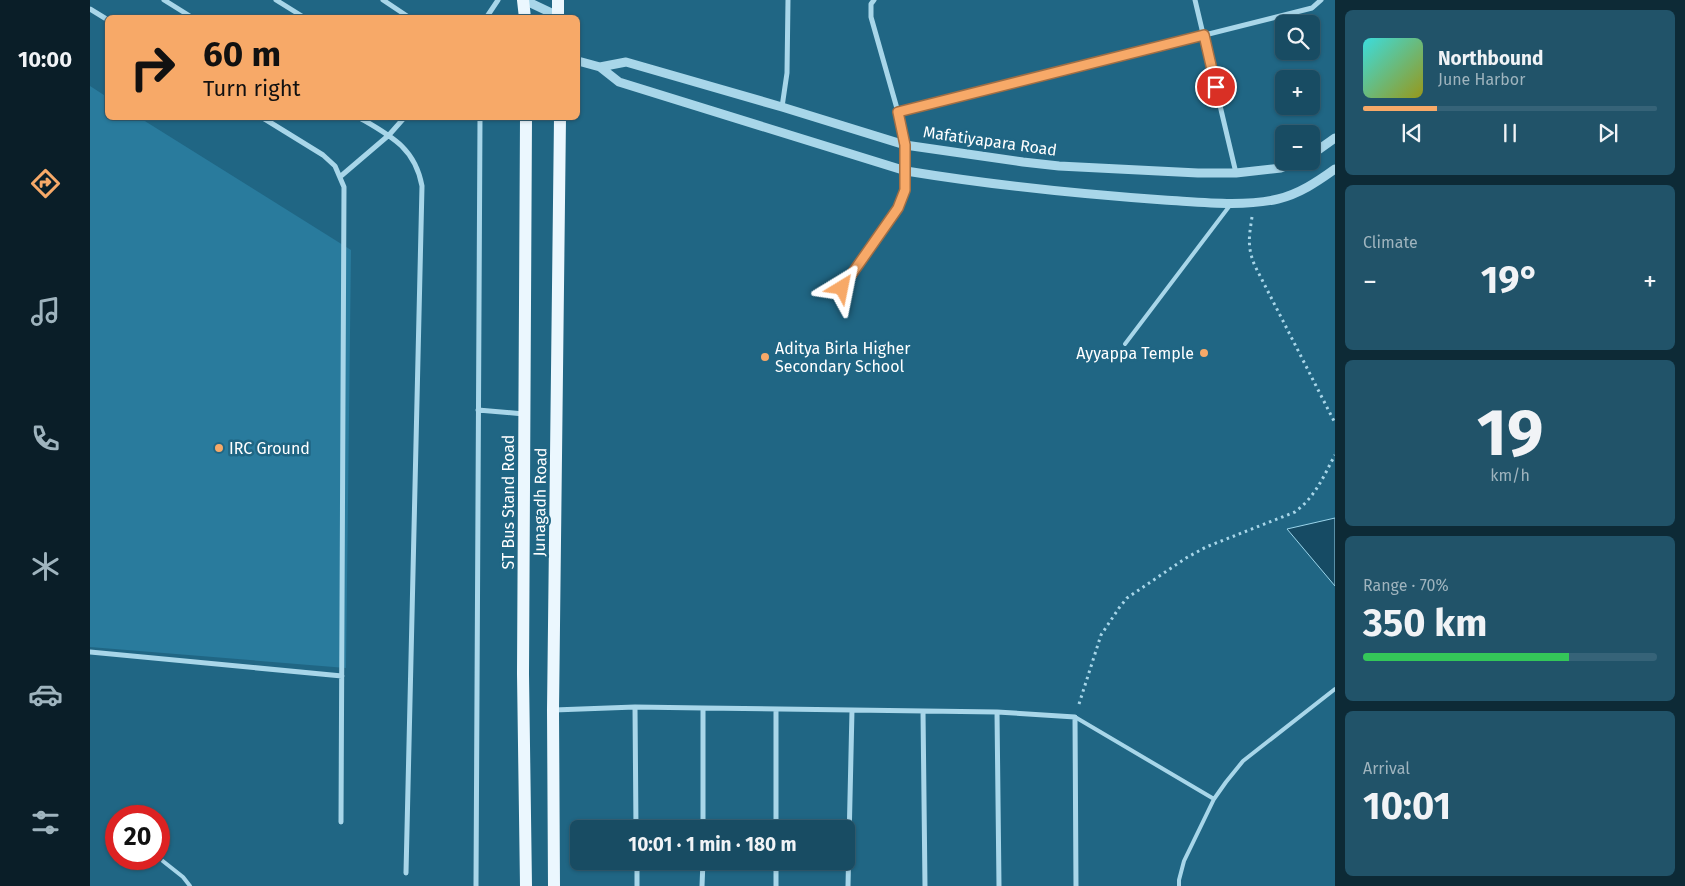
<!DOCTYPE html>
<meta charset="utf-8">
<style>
:root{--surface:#184c63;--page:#215369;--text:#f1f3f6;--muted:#9fb4be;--line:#366378;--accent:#f7a968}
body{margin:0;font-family:"Fira Sans",sans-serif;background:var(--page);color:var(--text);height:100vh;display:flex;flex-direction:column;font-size:19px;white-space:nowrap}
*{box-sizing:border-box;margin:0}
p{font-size:16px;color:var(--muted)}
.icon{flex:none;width:28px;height:28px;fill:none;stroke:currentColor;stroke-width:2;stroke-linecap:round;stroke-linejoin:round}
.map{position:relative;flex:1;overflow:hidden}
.details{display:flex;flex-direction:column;gap:10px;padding:10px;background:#0d2a36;width:350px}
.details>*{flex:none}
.hud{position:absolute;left:15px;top:15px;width:475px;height:105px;border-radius:8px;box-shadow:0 1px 4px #0004,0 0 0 1px var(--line);background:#f7a968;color:#111;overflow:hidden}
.tools{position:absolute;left:1185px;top:15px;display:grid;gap:10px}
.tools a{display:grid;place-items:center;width:45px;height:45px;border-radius:8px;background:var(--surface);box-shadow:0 1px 4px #0004,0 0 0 1px var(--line);font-size:25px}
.speed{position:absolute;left:15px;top:805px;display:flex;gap:10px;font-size:25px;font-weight:700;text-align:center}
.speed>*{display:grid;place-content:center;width:65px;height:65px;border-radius:50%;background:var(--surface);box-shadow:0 1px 4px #0004,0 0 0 1px var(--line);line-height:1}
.speed .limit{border:8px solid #d22;background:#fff;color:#111}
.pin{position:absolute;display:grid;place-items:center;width:42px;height:42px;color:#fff;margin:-21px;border:2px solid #fff;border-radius:50%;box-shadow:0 1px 5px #0007}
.me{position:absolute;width:55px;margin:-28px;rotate:35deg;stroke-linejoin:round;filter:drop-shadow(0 0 4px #0008)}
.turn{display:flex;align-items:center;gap:18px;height:105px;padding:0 15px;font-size:22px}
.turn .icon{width:65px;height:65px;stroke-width:2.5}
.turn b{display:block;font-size:35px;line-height:42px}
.big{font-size:38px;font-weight:700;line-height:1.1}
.details .widget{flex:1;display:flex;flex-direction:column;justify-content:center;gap:8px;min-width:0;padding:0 18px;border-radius:8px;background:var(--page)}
.details .dial{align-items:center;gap:0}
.dial b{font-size:65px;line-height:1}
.song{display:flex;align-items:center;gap:15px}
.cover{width:60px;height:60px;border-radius:8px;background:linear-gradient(135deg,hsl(180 70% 55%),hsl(60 70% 35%))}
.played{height:5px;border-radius:2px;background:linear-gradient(90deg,var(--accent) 25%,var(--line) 25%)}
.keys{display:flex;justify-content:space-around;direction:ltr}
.heat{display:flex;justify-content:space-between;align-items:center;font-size:28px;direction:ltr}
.charge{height:8px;border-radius:4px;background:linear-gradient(90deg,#34c759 70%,var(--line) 0)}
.trip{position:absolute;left:480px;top:820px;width:285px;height:50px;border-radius:8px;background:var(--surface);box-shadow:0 1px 4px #0004,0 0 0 1px var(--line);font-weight:700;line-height:50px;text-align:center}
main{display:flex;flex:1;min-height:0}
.tabs{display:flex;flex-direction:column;width:90px;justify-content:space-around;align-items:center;background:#0a1e28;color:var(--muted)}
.tabs .icon{width:35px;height:35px}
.tabs .selected{color:var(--accent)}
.tabs b{font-size:22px;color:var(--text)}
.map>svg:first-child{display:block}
.green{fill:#297b9d}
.water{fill:#164b64;stroke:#9bd5eb}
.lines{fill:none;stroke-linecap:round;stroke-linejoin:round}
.path{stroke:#a8d6e9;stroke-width:3;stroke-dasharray:2.5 4;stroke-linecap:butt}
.service{stroke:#a8d6e9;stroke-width:4}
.minor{stroke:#a8d6e9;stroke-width:5}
.tertiary{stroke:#a8d6e9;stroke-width:9}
.primary{stroke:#ebf7fe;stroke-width:12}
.route-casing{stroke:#a16e44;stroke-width:12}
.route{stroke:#f7a968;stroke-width:9}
.poi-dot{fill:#f7a968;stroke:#206684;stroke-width:2}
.labels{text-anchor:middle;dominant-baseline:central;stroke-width:5;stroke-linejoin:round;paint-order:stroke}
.street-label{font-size:16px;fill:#fff;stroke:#206684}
.poi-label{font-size:16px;fill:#fff;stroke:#206684;text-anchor:start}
</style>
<main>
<nav class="tabs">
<b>10:00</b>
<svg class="icon selected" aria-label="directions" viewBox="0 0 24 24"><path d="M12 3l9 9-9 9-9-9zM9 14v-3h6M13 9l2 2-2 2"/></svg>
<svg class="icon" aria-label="music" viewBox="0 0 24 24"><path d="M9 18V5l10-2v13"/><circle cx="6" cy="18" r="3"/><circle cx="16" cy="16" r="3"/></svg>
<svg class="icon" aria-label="phone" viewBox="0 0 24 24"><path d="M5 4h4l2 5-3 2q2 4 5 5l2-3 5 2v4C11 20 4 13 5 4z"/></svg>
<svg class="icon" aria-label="climate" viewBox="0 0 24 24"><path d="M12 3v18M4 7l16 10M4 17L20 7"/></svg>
<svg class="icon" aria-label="car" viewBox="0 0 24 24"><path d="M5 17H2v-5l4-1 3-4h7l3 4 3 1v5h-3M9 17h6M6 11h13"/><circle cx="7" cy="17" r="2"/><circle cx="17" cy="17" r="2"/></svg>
<svg class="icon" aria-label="filters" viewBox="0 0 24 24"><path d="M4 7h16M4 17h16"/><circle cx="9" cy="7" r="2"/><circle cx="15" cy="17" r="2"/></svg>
</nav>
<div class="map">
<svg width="1245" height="886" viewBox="0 0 1245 886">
<rect width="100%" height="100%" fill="#206684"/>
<!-- green -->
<path class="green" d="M0,86L17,97L18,118H50L261,250L256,668L0,647Z"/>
<!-- water -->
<path class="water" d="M1245,518V586L1197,529Z"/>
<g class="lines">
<!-- path -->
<path class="path" d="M1162,217C1159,237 1157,247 1165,266L1245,423
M989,704L1011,635L1029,608L1037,598L1096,558L1116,547L1205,512C1226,496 1233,477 1245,455"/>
<!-- service -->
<path class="service" d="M752,288L812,200C818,182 816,164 815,145
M1035,344L1141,204
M985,717L1124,799
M69,858L93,877L100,886
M1089,886V880L1094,861L1124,799L1136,782L1153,761L1245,689"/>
<!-- minor -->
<path class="minor" d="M74,0L103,18
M186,0L215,18
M293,0L320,18
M784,0L781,4V17L808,112L815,145
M1105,0L1146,173
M0,9L18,20
M396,18L408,0
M692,107L697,73L698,0
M808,112L1222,8L1231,0
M173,118L233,155L245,166L254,187L251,822
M270,118C301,136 325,148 332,186L316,873
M251,176L299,135L314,118
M388,410L434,414
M0,652L252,676
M545,707L546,829
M686,709V829
M464,710L545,707L613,708L907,712L985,717L986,886
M833,711L835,886
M907,712L909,886
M613,829V708
M547,861V886
M686,861V886
M386,886L390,118
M612,886L613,861
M758,886L762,710"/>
<!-- tertiary -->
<path class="tertiary" d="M434,0L468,16
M488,61L510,67L529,82L816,171C902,185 987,194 1074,200C1110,202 1153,207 1188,199C1209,194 1227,182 1245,169
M510,67L536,62L692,107L815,145L933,162L969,166L1108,173H1146L1191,168L1207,161
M1221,155L1245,138"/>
<!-- primary -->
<path class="primary" d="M433,0L435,18
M468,0V18
M436,886L433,674L436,118
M464,886L463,710L470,118"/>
</g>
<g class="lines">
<!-- route casing -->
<g class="route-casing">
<path id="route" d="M752,288L808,208L815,190V145L808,112L1114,35L1126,87"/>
</g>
<!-- route -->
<use href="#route" class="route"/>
</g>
<!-- markers -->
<g class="poi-dot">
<circle cx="1114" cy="353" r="5"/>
<circle cx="675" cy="357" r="5"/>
<circle cx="129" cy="448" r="5"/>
</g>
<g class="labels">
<!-- street labels -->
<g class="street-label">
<text transform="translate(900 141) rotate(8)">Mafatiyapara Road</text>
<text transform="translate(418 502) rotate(-90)">ST Bus Stand Road</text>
<text transform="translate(450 502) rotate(-89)">Junagadh Road</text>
</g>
<!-- poi labels -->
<g class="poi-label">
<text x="685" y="348">Aditya Birla Higher<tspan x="685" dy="18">Secondary School</tspan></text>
<text x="1104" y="353" text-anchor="end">Ayyappa Temple</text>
<text x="139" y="448">IRC Ground</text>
</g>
</g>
</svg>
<div class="tools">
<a><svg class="icon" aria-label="search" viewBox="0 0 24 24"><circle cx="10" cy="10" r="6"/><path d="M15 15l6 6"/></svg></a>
<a>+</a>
<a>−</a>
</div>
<div class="speed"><div class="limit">20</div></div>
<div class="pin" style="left:1126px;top:87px;background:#d93025"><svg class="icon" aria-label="arrive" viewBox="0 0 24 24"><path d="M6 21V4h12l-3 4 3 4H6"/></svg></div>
<svg class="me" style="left:752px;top:288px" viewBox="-20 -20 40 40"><path d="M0-17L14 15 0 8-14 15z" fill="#f7a968" stroke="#fff" stroke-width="4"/></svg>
<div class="trip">10:01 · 1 min · 180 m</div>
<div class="hud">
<div class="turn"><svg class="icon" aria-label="right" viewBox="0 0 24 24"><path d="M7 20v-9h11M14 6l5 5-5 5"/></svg><div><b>60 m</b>Turn right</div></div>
</div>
</div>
<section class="details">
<div class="widget">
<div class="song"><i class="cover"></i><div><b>Northbound</b><p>June Harbor</p></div></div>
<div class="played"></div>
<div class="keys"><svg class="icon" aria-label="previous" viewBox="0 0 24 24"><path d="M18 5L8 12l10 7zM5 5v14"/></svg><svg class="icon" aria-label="pause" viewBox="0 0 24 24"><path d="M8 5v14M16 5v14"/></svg><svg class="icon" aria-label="next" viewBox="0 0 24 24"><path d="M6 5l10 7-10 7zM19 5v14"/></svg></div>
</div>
<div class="widget"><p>Climate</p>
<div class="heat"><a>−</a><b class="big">19°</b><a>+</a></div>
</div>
<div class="widget dial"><b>19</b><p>km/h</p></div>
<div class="widget"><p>Range · 70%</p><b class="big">350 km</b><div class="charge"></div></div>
<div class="widget"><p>Arrival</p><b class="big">10:01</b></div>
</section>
</main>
